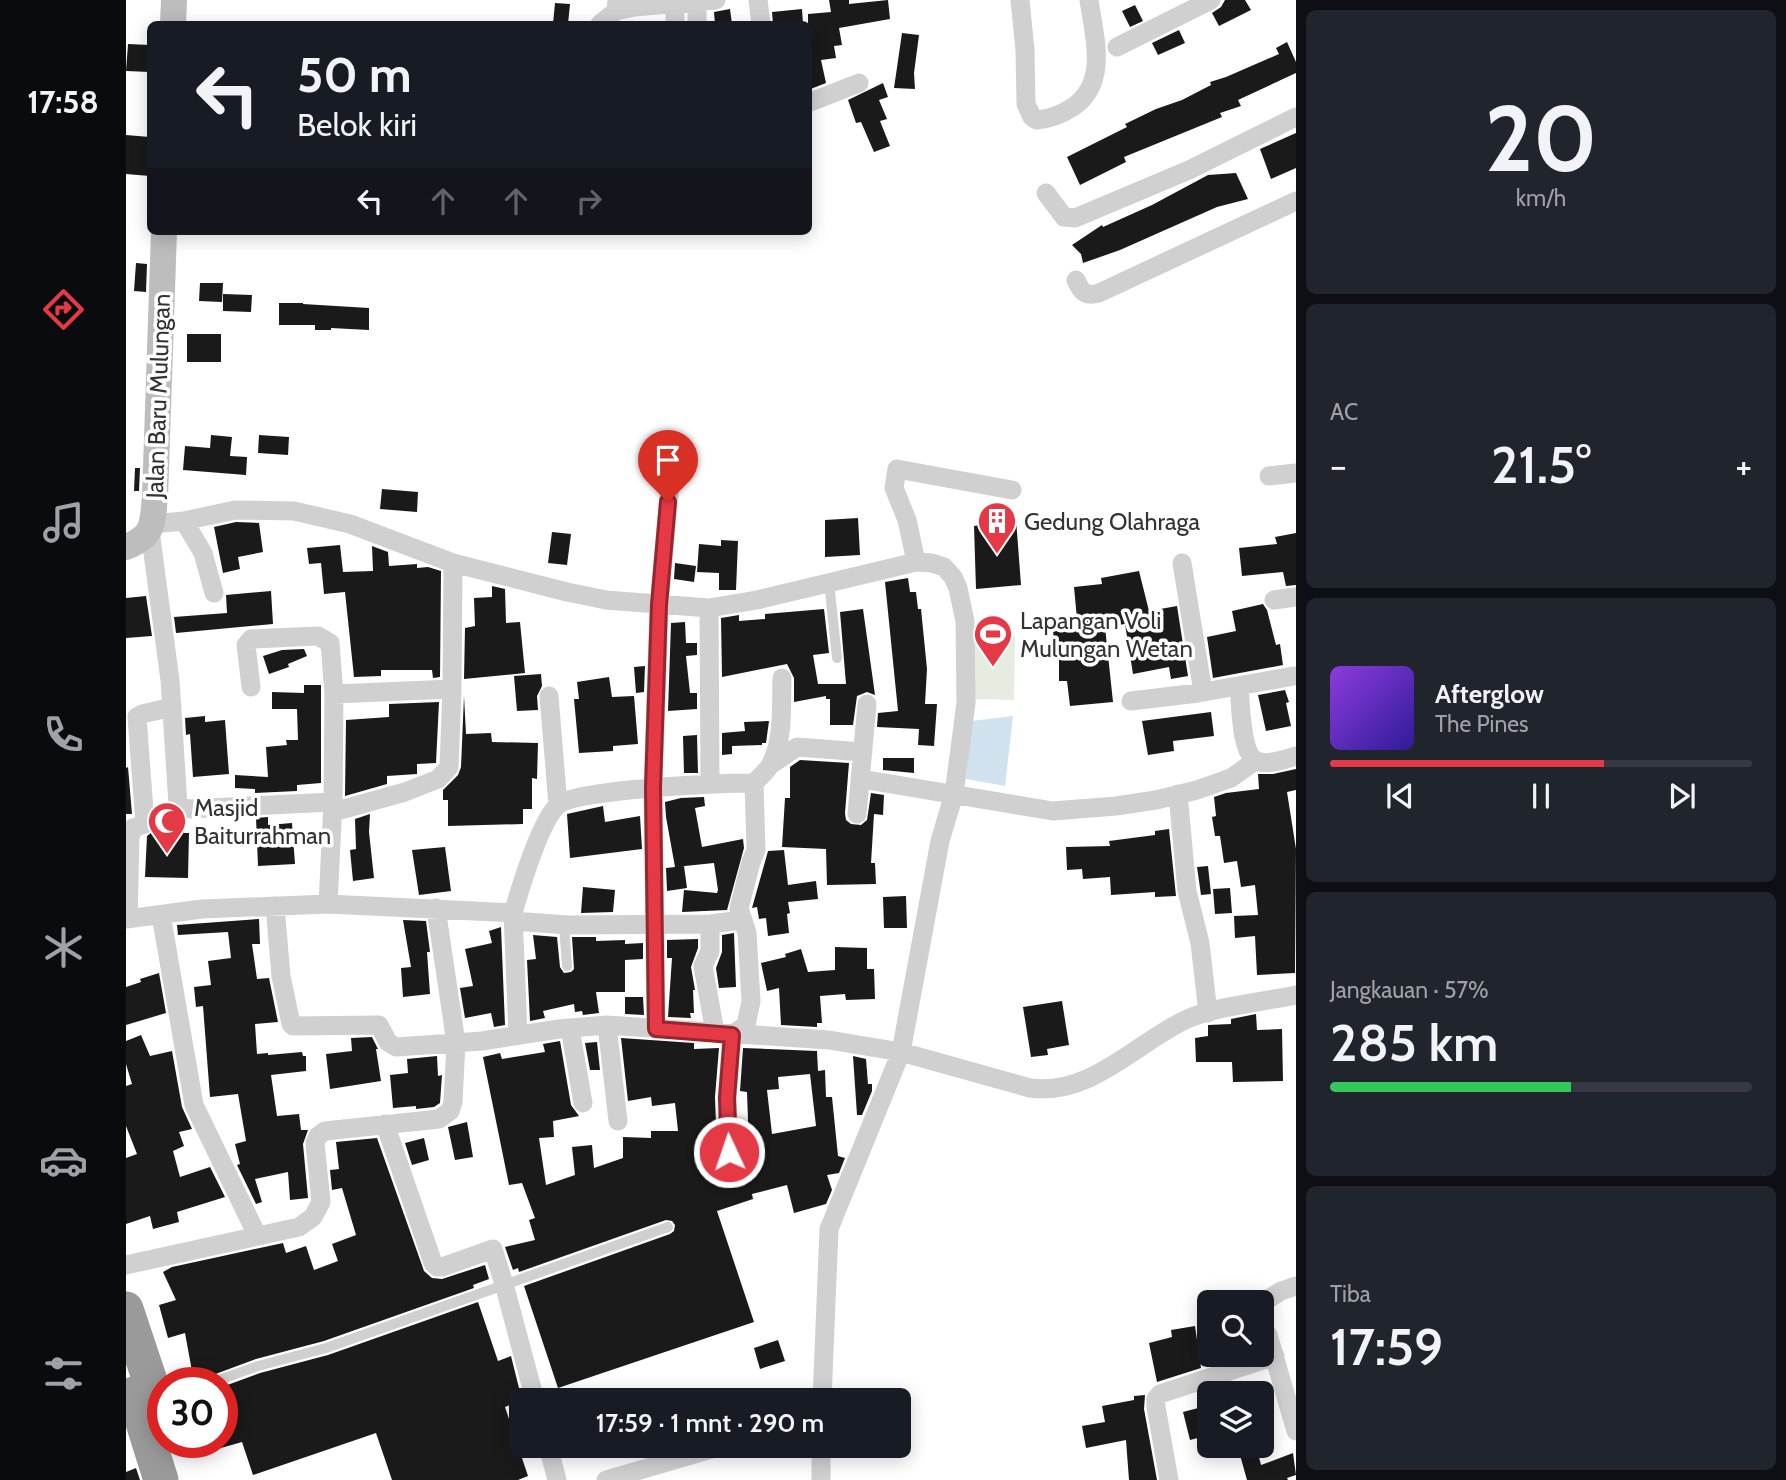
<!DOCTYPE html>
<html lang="id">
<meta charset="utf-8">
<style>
:root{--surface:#171b24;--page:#20242c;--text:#f1f3f6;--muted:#9ea1a6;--line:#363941;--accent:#e63946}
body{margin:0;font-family:Cabin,sans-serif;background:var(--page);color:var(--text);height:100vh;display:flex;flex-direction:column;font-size:26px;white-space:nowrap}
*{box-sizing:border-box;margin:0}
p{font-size:23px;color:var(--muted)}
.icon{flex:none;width:38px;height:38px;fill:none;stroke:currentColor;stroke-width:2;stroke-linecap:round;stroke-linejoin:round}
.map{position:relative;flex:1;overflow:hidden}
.panel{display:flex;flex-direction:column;gap:10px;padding:10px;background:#0d0f14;width:490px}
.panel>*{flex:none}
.top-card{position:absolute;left:21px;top:21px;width:665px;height:214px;border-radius:10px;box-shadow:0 4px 18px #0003;background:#171b24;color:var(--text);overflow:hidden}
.fabs{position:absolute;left:1071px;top:1290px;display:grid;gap:14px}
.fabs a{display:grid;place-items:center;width:77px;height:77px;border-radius:10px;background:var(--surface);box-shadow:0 4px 18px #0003;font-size:35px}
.speed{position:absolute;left:21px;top:1367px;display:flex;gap:14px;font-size:35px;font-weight:700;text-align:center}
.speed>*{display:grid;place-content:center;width:91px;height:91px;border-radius:50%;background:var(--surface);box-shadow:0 4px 18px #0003;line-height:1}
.speed .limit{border:10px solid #d22;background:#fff;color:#111}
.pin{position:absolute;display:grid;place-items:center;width:60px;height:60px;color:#fff;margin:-72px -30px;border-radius:50% 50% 50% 0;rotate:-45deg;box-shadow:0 0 7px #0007}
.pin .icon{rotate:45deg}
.me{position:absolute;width:77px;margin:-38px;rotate:357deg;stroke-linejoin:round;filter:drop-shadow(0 0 5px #0008)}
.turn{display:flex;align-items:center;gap:24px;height:147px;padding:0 35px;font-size:32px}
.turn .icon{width:91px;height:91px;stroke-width:2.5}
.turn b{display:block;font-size:49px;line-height:60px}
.lanes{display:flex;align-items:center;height:66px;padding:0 35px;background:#0003;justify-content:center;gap:35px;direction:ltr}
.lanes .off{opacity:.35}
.big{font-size:52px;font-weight:600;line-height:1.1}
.panel .tile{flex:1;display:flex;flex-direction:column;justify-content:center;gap:10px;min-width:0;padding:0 24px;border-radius:10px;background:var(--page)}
.panel .dial{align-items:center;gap:0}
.dial b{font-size:91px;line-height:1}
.song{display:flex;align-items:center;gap:21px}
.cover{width:84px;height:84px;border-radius:10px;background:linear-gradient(135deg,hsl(270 70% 55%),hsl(250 70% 35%))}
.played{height:7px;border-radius:4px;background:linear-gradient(90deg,var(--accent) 65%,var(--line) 65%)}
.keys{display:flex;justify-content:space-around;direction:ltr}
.heat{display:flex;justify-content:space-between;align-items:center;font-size:38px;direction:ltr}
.charge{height:10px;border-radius:5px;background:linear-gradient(90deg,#34c759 57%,var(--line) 0)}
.trip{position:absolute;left:383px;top:1388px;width:402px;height:70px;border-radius:10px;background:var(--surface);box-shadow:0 4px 18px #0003;font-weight:600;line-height:70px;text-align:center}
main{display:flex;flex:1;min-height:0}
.tab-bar{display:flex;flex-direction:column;width:126px;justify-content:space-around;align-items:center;background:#090b0e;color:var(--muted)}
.tab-bar .icon{width:49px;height:49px}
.tab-bar .selected{color:var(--accent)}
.tab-bar b{font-size:32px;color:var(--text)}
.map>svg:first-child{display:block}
.green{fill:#e6ecdf}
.water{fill:#cfe2ee}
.building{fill:#1a1a1a;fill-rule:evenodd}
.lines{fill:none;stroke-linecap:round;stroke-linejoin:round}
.lane{stroke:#d0d0d0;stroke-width:10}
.street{stroke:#d0d0d0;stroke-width:19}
.secondary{stroke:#bdbdbd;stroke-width:26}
.highway{stroke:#9a9a9a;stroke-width:35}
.route-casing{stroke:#96252e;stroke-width:18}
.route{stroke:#e63946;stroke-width:12}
.labels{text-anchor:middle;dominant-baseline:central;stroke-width:7;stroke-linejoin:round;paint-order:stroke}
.street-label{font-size:24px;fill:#333;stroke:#fff}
.poi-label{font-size:24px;fill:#333;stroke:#fff;text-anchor:start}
</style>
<main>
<nav class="tab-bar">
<b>17:58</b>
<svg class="icon selected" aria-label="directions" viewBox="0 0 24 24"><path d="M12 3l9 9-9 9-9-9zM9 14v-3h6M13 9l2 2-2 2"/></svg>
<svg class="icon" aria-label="music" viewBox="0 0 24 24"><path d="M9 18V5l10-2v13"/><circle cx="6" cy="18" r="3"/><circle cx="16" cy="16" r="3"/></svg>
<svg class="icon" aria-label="phone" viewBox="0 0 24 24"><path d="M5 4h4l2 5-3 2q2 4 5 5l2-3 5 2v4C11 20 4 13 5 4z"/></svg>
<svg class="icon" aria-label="climate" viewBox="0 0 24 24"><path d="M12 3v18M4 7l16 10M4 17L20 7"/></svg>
<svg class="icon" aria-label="car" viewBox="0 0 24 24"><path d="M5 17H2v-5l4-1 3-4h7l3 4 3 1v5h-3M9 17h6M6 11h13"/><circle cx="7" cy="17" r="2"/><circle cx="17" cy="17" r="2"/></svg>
<svg class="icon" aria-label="filters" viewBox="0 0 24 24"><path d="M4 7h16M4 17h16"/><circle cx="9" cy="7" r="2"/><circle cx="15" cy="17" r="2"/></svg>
</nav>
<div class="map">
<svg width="1170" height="1480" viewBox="0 0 1170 1480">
<rect width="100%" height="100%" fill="#fff"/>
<!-- green -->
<path class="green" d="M889,636L888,700L844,699L848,637Z"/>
<!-- water -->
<path class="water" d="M887,716L879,786L840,779L845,721Z"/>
<!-- building -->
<path class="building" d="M703,0H723V4L762,0L764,19L713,28L716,45L708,46L710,58L695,60L700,83L682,90V14L705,12Z
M1099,0H1119L1125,10L1093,26L1086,13L1095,7Z
M429,3L444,4L442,24H427Z
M1009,5L1017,21L1004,27L996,11Z
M604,9L606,24H589L588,12Z
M676,9L677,24H647L646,12Z
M1053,30L1059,43L1032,55L1026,43Z
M776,33L793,35L788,73L789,89L768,88Z
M1161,42L1170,62V73L1112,100L1115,106L1094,113L1096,117L998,157L1000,162L954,185L941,157L1001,127L999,124L1030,109L1056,100L1085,85L1084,82L1100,77L1153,54L1150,48Z
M2,44L24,45V72L0,71Z
M757,83L762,97L753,100L761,119L754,121L764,146L748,152L735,122L730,123L722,100Z
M1170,133V168L1145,179L1134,149Z
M0,135L24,137V176L0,174Z
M1110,173L1122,199L1091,207L994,250L957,263L955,254L946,245L976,225L977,227L1026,205L1082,175Z
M10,263L21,264L20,292L8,291Z
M74,283H97L96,302L73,301Z
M97,294L126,295L125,312L97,311Z
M153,303H177V304L243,308V330L205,328V330H189V325H153Z
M61,334H95V362H61Z
M85,435L106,437L104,456L121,457L120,475L57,470L59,446L84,448Z
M133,435L163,437L162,455L132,453Z
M9,468H14L13,491H8Z
M256,489L292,492L291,512L254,509Z
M732,518L734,555L699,557V520Z
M890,519L895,585L850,589L848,526Z
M110,522L133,523L137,552L112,557L114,569L97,573L88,527Z
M426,532L445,534L441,565L422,563Z
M1170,533V585L1160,586L1157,572L1116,576L1113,548L1151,544L1149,537Z
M595,540L612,541L610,590H593V573L571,572L573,544L595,546Z
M214,545L217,572L247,571L246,546L262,552L263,566L291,564V568L302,567L315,571L314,677L307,678L306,670H255V676L228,677L219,592L198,594L195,563L183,564L181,548Z
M549,563L570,566L568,582L548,579Z
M1013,571L1023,611L1051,606L1062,676L1045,679L1043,667L1007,674L999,624L979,627L987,702L944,706L941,681H933V650H929L926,621L951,619L948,587L976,584L975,578Z
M782,578L784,592H790L792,609H795L801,669L799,704H811L808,746L792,745L793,729L751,727L752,713L772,711L759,582Z
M366,586L379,589L380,623L394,622L399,673L338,679L339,628L349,626L348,598L366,597Z
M145,591L147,624L50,633L48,617L101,613L100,595Z
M20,596L26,636L0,638V598Z
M1137,604L1141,610L1150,645L1154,644L1157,665L1087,678L1081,637L1110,631L1106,611Z
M698,609L703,653L687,655L692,684H720L714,612L737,609L749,695L741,692L731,696L727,725H704V699H700V696L668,702V678L661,664L596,677L595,618L613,615V621L639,619V614Z
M559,622L560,643H571V655L560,656L564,693H571V709L542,711L545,623Z
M178,649L181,656L162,664L163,667L143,674L137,656L156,650Z
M519,666L518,692L510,693L508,667Z
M415,674L416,686L411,696L412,710L391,711L388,676Z
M483,677L486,697L508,696L512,744L487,746V751L453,753L448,699H453L451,682Z
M178,685H195V783L171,785V791L129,793V789L109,788V775L142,777L140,747L161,745L160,740H172L171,709H146V692L178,693Z
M1159,690L1163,702L1160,703L1165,726L1140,731L1132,695Z
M338,696L340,734L365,733L366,742L412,743L411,779L406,778V809H397V824L322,826V800H317V790L332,775L335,767Z
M313,702L310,763L291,764V774L261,776V784L219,796L220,720L263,717V704Z
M1085,712L1088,736L1047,741L1048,751L1022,755L1016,721Z
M79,716V722L99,720L103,774L67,777L64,734L60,735L59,718Z
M643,721L640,743H636V745L606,746V754L596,755V733L619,731L618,722Z
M571,735L572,773H558L557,736Z
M757,758H788V773L757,770Z
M674,760L723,763L719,813L720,820L725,824L735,825L741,820L745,793L758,795L757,815L748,814L745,863H749L750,884L701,885L700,849L656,847L659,798H664V767Z
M2,767L6,814H0V768Z
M1170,769V790L1161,792L1170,849L1169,973L1131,975L1129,936L1109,938L1108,916L1132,915L1129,885L1115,887L1111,861L1098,863L1094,836H1089L1086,817L1090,816L1088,797L1100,793L1133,789L1132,774H1147Z
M578,797L579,806L569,808L576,847L617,839L618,848L601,910L556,912L558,890L591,893L592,890L588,863L549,867L540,817L539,802L555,798Z
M477,806L479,822L514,816L516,849L444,858L441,814Z
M41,810L47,816L58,821V833H63L62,878L19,877L21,836L31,828L30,811Z
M244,814L243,832L248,878L227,881L224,850L230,849L229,819Z
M142,817V825L166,823L169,864L132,866L130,818Z
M1043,829L1050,896L1029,897V892L985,895L984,877L957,879L956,869L941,870L940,847L984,846L983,841L1029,835V831Z
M319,847L325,891L293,895L286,850Z
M658,850L662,885L690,881L692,899L662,902L664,913L661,914L663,933L642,936L640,918L633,919L631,907L626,908L642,851Z
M558,866L561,888L541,891L540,868Z
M1082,866L1085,894L1075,895L1071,867Z
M457,887L489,890L487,912L455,913Z
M1104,888L1106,913L1089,914L1087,889Z
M780,896L781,928H758L757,897Z
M133,919L134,944H126L131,979L143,978L152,1022L129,1024L131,1054L142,1053V1055L176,1052L177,1056H180V1071L145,1075L151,1116L173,1114L175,1130H182L177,1144L182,1198L164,1200L162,1172L129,1179L136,1202L130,1204L111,1165L114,1164L109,1144L120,1141L112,1094L84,1097L77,1006L70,1007L68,987L85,985L82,961L105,958L102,932L52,935L51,925Z
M277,920L300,921L304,952H301L304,994L277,997L275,968L285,967Z
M375,927L379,1025L368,1027L365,1013L339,1018L334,988L347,986L339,949L366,943L363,931Z
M608,933L610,987L593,988L590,968L596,952V935Z
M407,935L431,937L434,967L438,973L445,972L448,969L446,937H470V941L499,940V944L517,943V959L499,960V992H470L473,1013L457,1015L456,1011L449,1012L448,1004L417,1011L419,1018L404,1021L401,960L410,959Z
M572,939V948L565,967L569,990H567L568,1013H564L565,1018L542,1017L546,958H541V940Z
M709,947L741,948V969H748L749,999L720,1000L719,994L694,996L696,1023H691V1027L655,1025L653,988L641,991L635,963L660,957L659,954L675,949L682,972L709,970Z
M33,973L40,1013L0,1025V987L15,982L14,979Z
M499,997H517L518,1015L499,1014Z
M936,1001L943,1045L921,1049L922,1055L905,1057L897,1007Z
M1130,1014L1131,1030L1156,1029L1157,1081L1107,1082L1106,1062H1070L1069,1038L1082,1036V1025L1105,1024V1019Z
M15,1035L24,1056L46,1051L56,1107L66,1129L53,1132L58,1146L47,1151L54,1177L84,1167L99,1197L51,1212L53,1222L27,1229L24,1216L0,1224V1158L11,1154L0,1126V1086L6,1084L0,1064V1041Z
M246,1037L252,1049H250L255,1081L204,1089L200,1054L226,1051L225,1038Z
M495,1038L568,1043V1049L593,1048L589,1097L590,1125L585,1126L587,1160L593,1159L603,1164L610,1162L615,1151L623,1149L621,1092L614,1091L617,1048L691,1051L692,1071L699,1070L700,1097H706L712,1156L719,1158L713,1173L701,1175L706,1190L700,1204L668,1213L661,1185L626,1194L627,1199L591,1211L628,1322L432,1388L398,1286L544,1234L548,1231L549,1225L546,1221L540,1220L393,1272L392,1268L387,1270L379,1247L409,1240L403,1220L409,1218L396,1183L383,1185L357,1057L374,1053L376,1059L419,1052L417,1044L434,1041L445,1105L453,1116L427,1121L428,1137L413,1138L420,1185L449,1175L446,1147L466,1145L468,1168L497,1158V1137L525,1138V1131H552L549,1103L526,1106L525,1097L502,1101ZM684,1074L690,1126L646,1134L641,1090L653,1089L652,1077Z
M471,1042L474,1070H464L459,1043Z
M311,1056L312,1076L316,1075L314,1103L308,1107L290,1109V1106L267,1108L264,1075L282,1073L281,1059Z
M727,1056L740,1059L742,1084H746V1091L736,1115H731Z
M341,1122L347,1157L329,1160L322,1127Z
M251,1138L298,1271L306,1278L316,1279L359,1265L363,1279L347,1285L348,1288L198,1341L130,1359L68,1382L59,1333L42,1338L33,1305L50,1300L37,1272L46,1267L157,1243L160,1253L180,1246L188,1270L212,1261L206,1244L230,1235L216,1188L206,1190L204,1170L213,1169L210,1142Z
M298,1138L303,1160L286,1165L279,1143Z
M352,1302L372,1361L385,1356L396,1400L379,1407L402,1476L392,1480H266L250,1433L127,1475L116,1442L63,1457L59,1442H96V1387L134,1373L202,1355Z
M1069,1326L1075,1368L1031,1382L1023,1343L1046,1337L1045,1330Z
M652,1340L659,1361L634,1369L628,1348Z
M1019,1395L1018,1409L1031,1480H1003L1000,1440L960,1448L956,1426L979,1422L976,1406L1008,1400V1396Z
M1080,1406L1083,1420V1435L1064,1440L1057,1412Z
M1131,1450L1135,1465L1167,1453L1170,1475L1161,1478L1162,1480H1121L1114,1455Z
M10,1468L14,1480H0V1472Z"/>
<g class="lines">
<!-- lane -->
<path class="lane" d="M703,582L711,658
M438,925L441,966
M87,1382L132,1366L200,1348L542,1227"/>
<!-- street -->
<path class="street" d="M491,0L490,11L508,7L590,0
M632,0L635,24
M894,0L899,50L900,104L906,117L911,120C925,119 936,114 947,107C983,82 968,36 963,0
M571,1V24
M549,3V24
M474,24L490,11
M991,47L1085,0
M682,103L733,83
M920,193L938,217L949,218L1063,170L1170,117
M950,280C955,292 960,297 973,293L1170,201
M1143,476L1170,473
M58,521L77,553L88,593
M26,524L58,521L109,510L168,511L224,524L327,563L441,592L480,600L583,608L631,600L790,562L806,563L818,567L827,577L832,588L839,621L840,703L828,794L814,841L775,1052L703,1229L696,1400
M24,531L44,680L52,805L61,809L207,802
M790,562L781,520L768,488L771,469L886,490
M1056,563L1077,692
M1148,600L1170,597
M583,608L584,783
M1113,686C1115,703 1114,754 1131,761C1142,766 1159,759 1170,756
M125,687L120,645L125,639L192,636L204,643L208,694L207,802L202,904
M208,694L326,689
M423,696L432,805
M1005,701L1072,693L1168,676
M646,764L671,747L737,752
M735,779L927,811L990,806L1030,800L1071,790L1105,778L1129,761
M1052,794L1061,891L1074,943L1082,1013
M207,812L279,792L312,779L323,767L326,689L327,563
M731,814L741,704
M149,906L155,976L165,1024L167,1026L253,1025L262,1042L270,1047L356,1041L433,1029L481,1025L703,1040L775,1052L904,1088C965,1096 1009,1044 1059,1020C1089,1006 1137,1002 1170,995
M387,913L392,1035
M35,915L68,1105L131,1235
M0,919L76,909L202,904L387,913C394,889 414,821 432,805C449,789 599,783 628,783
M2,919L4,837L7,828L19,824L11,717L16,714L46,707
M387,921L442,925L584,924L616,920
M584,924V951L577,966L589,1032
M481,1025L492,1121
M444,1028L457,1103
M530,1029L527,788L533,605L547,451
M259,1124L307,1263L311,1267H316L367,1249L378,1284L409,1400
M603,1152L601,1098L606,1035L620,1025L625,1001L621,933L613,908L625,862L630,850L628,783C634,777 643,769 646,762C658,736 655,705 656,678
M0,1265L173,1227L187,1217L195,1202L189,1143L192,1136L199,1131L313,1119L324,1111L327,1102L330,1043L310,908
M1136,1303L1155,1291L1170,1286
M1142,1335L1170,1431
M422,1446L431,1480
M480,1480L596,1446
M695,1480V1446
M1043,1480L1030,1407V1399L1034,1394L1149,1356"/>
<!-- secondary -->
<path class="secondary" d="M47,24L48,0
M0,547C29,535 26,524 29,497L38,231"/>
<!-- highway -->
<path class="highway" d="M0,1309L37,1420
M8,1394L35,1480"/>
</g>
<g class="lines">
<!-- route casing -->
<g class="route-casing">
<path id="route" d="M542,502L533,605L527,788L530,1029L606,1035L601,1098L603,1152"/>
</g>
<!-- route -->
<use href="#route" class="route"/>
</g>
<!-- icons -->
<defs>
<g id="building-pin" transform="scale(2.0125)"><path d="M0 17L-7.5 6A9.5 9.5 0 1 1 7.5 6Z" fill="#e63946" stroke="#fff"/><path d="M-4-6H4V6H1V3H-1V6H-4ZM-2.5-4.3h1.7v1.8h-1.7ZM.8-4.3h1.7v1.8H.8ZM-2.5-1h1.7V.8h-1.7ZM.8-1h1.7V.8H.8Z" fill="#fff"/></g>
<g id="stadium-pin" transform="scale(2.0125)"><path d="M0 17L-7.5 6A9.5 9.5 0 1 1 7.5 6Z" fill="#e63946" stroke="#fff"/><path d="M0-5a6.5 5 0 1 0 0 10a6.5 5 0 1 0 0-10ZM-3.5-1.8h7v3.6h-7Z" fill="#fff"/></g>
<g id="mosque-pin" transform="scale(2.0125)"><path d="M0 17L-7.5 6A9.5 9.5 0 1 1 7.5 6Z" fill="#e63946" stroke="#fff"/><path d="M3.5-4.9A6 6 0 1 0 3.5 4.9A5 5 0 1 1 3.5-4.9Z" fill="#fff"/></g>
</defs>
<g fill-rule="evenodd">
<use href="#building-pin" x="871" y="521"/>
<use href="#stadium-pin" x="867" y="634"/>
<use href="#mosque-pin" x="41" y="821"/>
</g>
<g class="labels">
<!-- street labels -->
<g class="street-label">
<text transform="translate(32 396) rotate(-88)">Jalan Baru Mulungan</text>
</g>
<!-- poi labels -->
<g class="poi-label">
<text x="898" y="521">Gedung Olahraga</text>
<text x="894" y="620">Lapangan Voli<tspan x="894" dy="28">Mulungan Wetan</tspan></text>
<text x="68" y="807">Masjid<tspan x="68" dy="28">Baiturrahman</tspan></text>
</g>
</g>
</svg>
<div class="fabs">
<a><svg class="icon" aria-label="search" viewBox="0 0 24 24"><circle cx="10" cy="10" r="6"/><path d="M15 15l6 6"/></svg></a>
<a><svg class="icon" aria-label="layers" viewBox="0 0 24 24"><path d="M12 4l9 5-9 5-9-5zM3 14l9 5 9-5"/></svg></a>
</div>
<div class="speed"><div class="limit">30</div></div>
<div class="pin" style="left:542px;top:502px;background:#d93025"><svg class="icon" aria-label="arrive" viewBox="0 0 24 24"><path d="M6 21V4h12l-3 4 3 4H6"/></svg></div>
<svg class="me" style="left:603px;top:1152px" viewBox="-20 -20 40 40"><circle r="17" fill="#e63946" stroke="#fff" stroke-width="3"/><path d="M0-11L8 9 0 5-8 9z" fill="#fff"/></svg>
<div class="trip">17:59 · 1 mnt · 290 m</div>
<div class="top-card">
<div class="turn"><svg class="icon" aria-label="left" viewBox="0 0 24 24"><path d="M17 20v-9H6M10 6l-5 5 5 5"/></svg><div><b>50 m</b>Belok kiri</div></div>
<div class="lanes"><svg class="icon" aria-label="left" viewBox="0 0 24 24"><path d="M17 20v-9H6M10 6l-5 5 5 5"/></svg><svg class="icon off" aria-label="ahead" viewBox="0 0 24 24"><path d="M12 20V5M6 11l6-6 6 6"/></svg><svg class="icon off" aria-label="ahead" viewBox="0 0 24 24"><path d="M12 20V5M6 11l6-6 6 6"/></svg><svg class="icon off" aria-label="right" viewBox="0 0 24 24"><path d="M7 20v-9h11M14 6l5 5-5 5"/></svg></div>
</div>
</div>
<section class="panel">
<div class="tile dial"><b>20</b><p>km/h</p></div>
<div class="tile"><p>AC</p>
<div class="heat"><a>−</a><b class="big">21.5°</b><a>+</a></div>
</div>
<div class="tile">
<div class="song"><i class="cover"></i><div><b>Afterglow</b><p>The Pines</p></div></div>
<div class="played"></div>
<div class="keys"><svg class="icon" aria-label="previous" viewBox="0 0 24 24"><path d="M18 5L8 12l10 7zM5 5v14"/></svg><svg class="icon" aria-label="pause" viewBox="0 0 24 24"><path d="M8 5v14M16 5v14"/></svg><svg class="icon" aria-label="next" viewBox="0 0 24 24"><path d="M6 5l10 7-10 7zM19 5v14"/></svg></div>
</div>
<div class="tile"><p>Jangkauan · 57%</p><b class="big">285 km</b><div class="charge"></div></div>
<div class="tile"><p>Tiba</p><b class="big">17:59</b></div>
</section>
</main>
